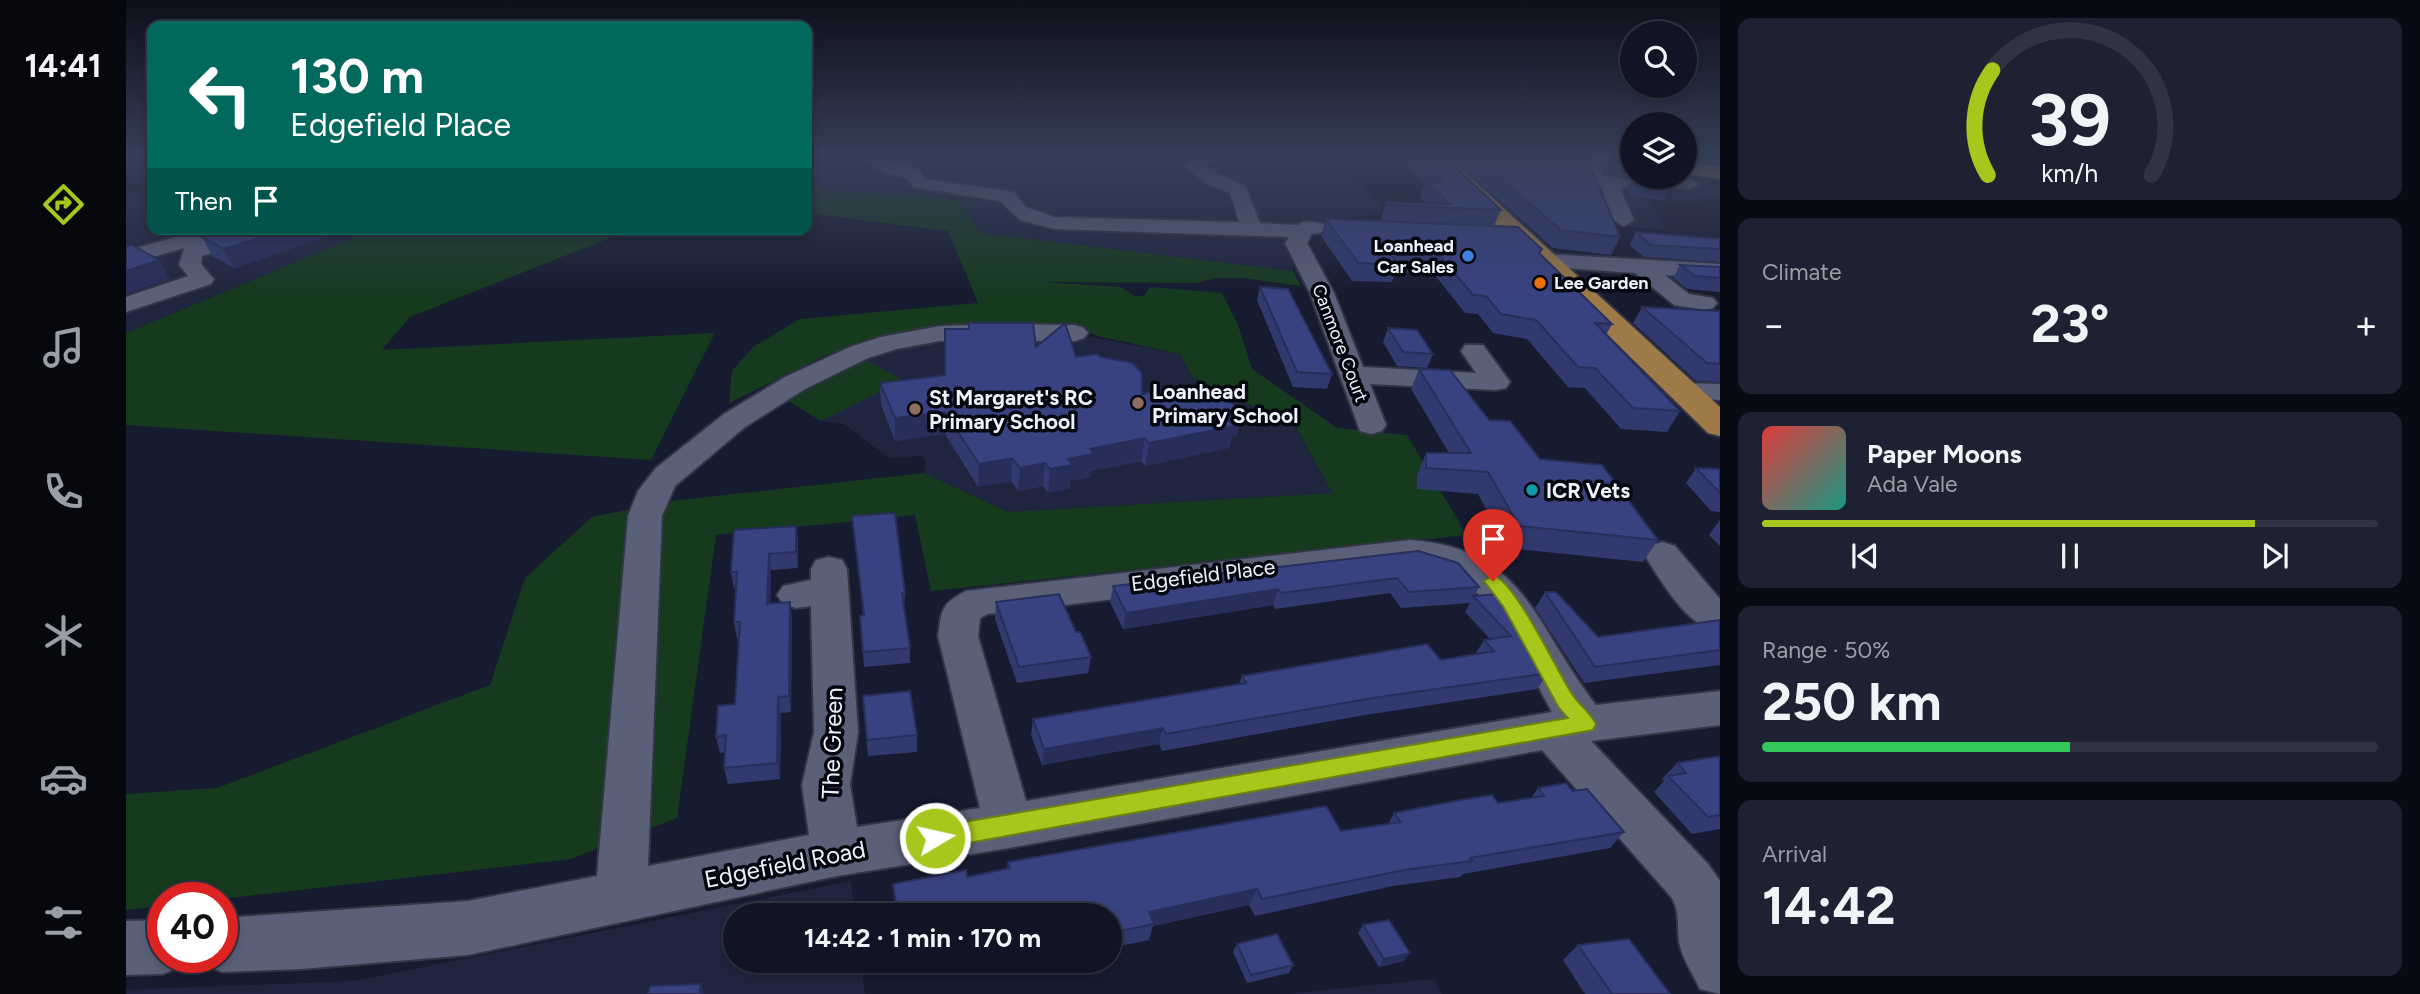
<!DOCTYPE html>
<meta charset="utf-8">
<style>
:root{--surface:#111424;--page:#1e2131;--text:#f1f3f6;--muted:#9c9ea6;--line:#303341;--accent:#a8c71d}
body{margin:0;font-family:Figtree,sans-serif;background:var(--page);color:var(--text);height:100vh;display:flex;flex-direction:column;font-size:26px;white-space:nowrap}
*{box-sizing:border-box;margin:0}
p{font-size:23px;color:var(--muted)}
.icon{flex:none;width:38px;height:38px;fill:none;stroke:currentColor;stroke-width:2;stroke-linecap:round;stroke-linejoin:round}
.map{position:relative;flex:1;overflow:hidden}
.details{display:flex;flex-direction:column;gap:18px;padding:18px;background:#090b14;width:700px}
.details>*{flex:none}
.top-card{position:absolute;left:21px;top:21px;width:665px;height:214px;border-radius:14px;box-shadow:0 4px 10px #0003,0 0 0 2px var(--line);background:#00695c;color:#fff;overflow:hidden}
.controls{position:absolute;left:1494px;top:21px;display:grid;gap:14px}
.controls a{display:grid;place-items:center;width:77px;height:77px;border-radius:50%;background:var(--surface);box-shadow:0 4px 10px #0003,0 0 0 2px var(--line);font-size:35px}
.speed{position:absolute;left:21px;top:882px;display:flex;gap:14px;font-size:35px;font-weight:700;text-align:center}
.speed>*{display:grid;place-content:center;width:91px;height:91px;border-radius:50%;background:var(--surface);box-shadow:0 4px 10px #0003,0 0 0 2px var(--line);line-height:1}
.speed .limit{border:10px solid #d22;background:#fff;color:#111}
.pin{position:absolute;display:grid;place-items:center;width:60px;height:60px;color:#fff;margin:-72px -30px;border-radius:50% 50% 50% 0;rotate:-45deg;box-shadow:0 0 7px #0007}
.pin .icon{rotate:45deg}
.me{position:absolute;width:77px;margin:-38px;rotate:81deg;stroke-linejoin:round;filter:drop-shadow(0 0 5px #0008)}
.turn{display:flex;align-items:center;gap:24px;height:147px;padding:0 28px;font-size:32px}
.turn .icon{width:91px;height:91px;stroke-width:2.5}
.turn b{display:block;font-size:49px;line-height:60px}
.then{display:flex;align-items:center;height:66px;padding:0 28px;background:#0003;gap:14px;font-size:26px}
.big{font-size:52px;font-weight:700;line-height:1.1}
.details .card{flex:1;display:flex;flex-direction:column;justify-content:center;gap:10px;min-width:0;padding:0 24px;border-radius:14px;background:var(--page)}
.details .dial{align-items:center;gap:0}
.dial svg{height:182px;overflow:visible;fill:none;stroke:var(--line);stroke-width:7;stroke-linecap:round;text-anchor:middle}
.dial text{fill:var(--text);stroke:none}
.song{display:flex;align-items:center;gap:21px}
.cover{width:84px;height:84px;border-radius:10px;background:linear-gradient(135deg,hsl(0 70% 55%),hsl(170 70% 35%))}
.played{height:7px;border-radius:4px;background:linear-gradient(90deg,var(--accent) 80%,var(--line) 80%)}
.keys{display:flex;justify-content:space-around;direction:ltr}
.heat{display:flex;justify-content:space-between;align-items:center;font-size:38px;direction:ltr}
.charge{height:10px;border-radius:5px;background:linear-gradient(90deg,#34c759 50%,var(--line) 0)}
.trip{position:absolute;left:597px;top:903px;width:399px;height:70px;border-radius:35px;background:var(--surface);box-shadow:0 4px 10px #0003,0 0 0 2px var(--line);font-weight:700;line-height:70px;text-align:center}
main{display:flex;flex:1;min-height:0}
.tab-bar{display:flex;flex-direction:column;width:126px;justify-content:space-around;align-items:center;background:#07080e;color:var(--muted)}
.tab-bar .icon{width:49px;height:49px}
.tab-bar .on{color:var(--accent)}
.tab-bar b{font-size:32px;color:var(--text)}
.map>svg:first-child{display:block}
.built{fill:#20253f}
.green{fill:#163a1e}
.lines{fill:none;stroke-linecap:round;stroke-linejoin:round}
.minor-casing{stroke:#333445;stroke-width:4}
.major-casing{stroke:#333445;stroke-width:4}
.minor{fill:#5b6079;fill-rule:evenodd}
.major{fill:#9d7a47;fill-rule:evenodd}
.wall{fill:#31396e}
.shaded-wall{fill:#282e5a}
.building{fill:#394280;stroke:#282e5a;stroke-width:2}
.route{fill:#a8c71d;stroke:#6d8113;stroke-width:2}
.shop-dot{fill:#3f7fe0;stroke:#05070f;stroke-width:2.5}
.food-dot{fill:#e8710a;stroke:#05070f;stroke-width:2.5}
.education-dot{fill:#8d6e63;stroke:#05070f;stroke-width:2.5}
.culture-dot{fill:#0f9aa8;stroke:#05070f;stroke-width:2.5}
.labels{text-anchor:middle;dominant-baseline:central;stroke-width:7;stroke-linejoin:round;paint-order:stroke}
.far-poi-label{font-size:18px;font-weight:bold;fill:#eff2fd;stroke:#05070f;text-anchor:end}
.far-street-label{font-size:18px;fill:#eff2fd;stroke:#05070f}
.poi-label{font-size:21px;font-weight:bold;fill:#eff2fd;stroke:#05070f;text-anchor:start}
.street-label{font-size:21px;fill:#eff2fd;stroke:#05070f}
.near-street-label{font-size:24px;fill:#eff2fd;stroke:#05070f}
</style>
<main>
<nav class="tab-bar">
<b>14:41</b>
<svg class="icon on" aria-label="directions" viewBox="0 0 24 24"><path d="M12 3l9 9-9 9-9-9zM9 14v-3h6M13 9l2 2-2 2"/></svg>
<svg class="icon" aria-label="music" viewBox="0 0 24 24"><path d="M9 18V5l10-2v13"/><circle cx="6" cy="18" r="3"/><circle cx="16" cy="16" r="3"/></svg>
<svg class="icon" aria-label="phone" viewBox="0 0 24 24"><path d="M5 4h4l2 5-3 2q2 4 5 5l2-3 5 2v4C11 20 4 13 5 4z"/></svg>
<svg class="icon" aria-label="climate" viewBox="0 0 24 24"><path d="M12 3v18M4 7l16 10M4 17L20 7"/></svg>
<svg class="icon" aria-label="car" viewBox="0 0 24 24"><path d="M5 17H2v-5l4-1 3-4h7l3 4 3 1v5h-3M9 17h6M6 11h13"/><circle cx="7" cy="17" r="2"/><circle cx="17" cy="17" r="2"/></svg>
<svg class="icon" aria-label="filters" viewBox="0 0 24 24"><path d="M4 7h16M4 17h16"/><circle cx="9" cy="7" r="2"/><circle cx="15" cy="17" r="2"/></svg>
</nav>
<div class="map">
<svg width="1594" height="994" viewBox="0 0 1594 994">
<rect width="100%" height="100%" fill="#171b30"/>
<!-- built -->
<path class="built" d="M681,156H1203L1264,213L1167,224V271L855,233L830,199L698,190L681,179Z
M1474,160L1477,170L1501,173L1507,164V177H1559V171L1569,172L1594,189V199L1573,198L1578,205L1523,199L1541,230L1479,224L1461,177Z
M26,187V229H249L0,333V194Z
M956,335L1054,354L1067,378L1170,428L1206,493L882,512L798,473L800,464L797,456L763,458L718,424L695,421L658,398L740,360L742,354L799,339H914L923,352L933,342Z
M725,881L729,915H609V961H735L739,994H0V990L228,981Z
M1308,979L1316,994H1159Z"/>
<!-- green -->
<path class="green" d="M681,179L698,190L830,199L855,233L1167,271L1175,286L1118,278H1090L1070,283L914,282L995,287L1009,296H1018L1024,287L1096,293L1112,325L1126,369L1211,428L1281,435L1341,535L805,591L789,515L590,535L551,818L445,859L96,899L37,898V906L0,910V794L91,788L364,685L399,578L466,517L545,501L798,473L882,512L1206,493L1170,427L1067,378L1054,354L972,336L941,324L796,329L700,355L603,403L606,371L627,347L674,319L852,303L822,231L681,213Z
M249,229H490L489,236L284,317L256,350L589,333L525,460L0,425V333Z
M740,360L777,380L695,421L658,398Z"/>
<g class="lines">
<!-- minor casing -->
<g class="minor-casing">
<path id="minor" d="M742,156C755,156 779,166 794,169L800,179L888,192L900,207L928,217L1113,222L1104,193L1081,184L1059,167L1068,156H1101L1078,166L1119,186L1134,223L1171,225L1180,221L1200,224L1203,228L1200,232L1186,234L1181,243L1208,293L1237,367L1350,373L1335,351L1339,345H1357L1384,382L1380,388L1370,390L1244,384L1260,425L1256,431L1245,434L1234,431L1184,293L1159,243L1163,237L928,229L894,220L874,201L787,187L781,178C766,176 750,171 739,160Z
M1457,156H1473L1477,175L1498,179L1559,175L1573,184L1564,189L1511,186L1494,189L1508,220L1498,226L1488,220L1474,185L1460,179Z
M79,229L92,230L95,234L93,237L121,229H154L151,233L76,256L75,264L88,279L85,284L0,312V297L62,276L53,265L58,248L0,265V251Z
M1419,254L1594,264V278L1539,275L1563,294L1587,298L1591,303L1587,308L1579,310L1548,305L1509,273L1411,266L1408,261Z
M872,324L949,325L958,328L962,333L958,338L949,341H814L771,349L742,358L679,389L619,427L549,486L536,516L522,866L683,835L676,785L688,732L685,606L670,608L657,604L651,595L657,586L685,580V569L690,560L703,557L716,560L721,569L732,732L724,785L731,827L854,808L812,636C816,609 815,604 840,591L1284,540C1400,548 1409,627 1470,705L1594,691V725L1465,741L1582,864L1594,881V994L1574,989C1567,974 1556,958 1553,942C1551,927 1554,912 1546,898L1416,750L883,848L711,876L342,955L175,969L96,972L77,964L74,957H96V918L342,901L471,876L502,516L512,491L530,468L598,414L659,377L724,347L755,337L814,326ZM1284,564C1365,570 1391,650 1426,712L900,801L852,636L854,618L862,614Z
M1556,383L1594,384V400L1546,397L1542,391L1546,385Z
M1536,542L1549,546L1594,599V634C1559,624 1537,584 1518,554L1523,546Z
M37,920V957H60L56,966L37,974L0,975V921Z"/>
</g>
<!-- major casing -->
<g class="major-casing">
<path id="major" d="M1299,156H1321L1594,407V436L1582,433Z
M1457,156H1507V167L1467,162Z
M1559,162L1594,167V179L1559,174Z"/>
</g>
<!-- minor -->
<use href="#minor" class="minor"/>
<!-- major -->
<use href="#major" class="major"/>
</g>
<!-- wall -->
<path class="wall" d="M1270,156H1318L1375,210L1368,226L1416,249L1414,254L1486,324L1480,335L1554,411L1541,432L1495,429L1459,388L1442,387L1401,339L1367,333L1352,314L1339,313L1308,274L1270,272L1266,282L1226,281L1195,236L1200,219L1257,221L1255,219L1260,202L1300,203L1294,197L1298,184Z
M1324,156H1463L1464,159L1463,162L1494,237L1485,255L1427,248Z
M1482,156H1507V176H1498L1479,173L1478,166Z
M1585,156H1594V166L1588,164Z
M1507,179L1543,189L1537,200L1505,196L1501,190Z
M104,229H224L108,268L86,256L76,237Z
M1510,232L1594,239V262L1518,257L1504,245Z
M1554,265L1594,267V292L1561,289L1547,278Z
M1134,287L1206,374L1201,389L1167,387L1131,300Z
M1516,307L1594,311V382L1570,381L1507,323Z
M843,323L910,347L950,357L1016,394L1066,395L1117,413L1111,435L1106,436L1103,448L1019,466L1015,461L965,471V477L944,481V488L922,493L917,486L892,491L885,481L852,487L819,434L769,441L755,405L754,383L819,375L842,329Z
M1262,328L1307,354L1301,368L1271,366L1257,342Z
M1293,369L1363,420L1414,459L1532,540L1517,562L1381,548L1352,494L1291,489V475L1300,453H1323L1285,389Z
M1570,468L1594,469V512L1585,511L1560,483Z
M726,516L779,593L778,608L784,648V663L738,667L734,616L737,615Z
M1594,520V546L1583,535Z
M670,526L672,541V568L645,570L644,604L664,602L666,618L665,712L655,713L654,779L602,784L598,768L599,752L594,753L590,737L609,704L613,638L611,639L608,622L610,588L608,589L605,572Z
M1292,551L1353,587L1348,596L1422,673L1411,689L1239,715L1036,751L1033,744L916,765L905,735L907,719L1113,684L1116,676L1315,660L1349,654L1358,640L1364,639L1339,612L1344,603L1275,608L1264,593L1149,609L1147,605L997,629L984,602L987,586Z
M1419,592L1472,637L1594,620V665L1458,683L1409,608Z
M870,602L950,632L965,657L962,673L891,683L869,619Z
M737,696L791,735V752L742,756Z
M1594,756V829L1566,834L1528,792L1538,781L1536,779L1551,763Z
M1412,788L1446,791L1498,832L1484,848L1337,874L1334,877L1267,886L1129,916L1123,905L1027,926L1023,940L984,948V915H770L768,901L767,884L841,877L881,869L882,862L1215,831L1262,824L1268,813L1372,803L1405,798Z
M1237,925L1278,961L1253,967L1232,933Z
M1111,944L1167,965L1163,973L1121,983L1107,952Z
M1452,945L1544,994H1459L1437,960Z
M946,961H974L973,962L949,968Z"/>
<!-- shaded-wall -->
<path class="shaded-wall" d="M162,229H224L108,268L98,249Z
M33,260L44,279L0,294V271Z
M819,412V434L769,441V418Z
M1117,413L1111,435L1106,436L1103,448L1019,466L1023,443L1099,417Z
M1019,438L1015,461L965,471V477L944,481V488L922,493L924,469L942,459L964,449Z
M886,458L885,481L852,487L853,464Z
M919,463L917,486L892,491L894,468Z
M670,526L672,541V568L670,552Z
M643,554L645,570L644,620L641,604Z
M1152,589L1147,605L997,629L1000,613Z
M664,602L666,618L665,712L663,696Z
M652,697L655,713L654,779L651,763Z
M1037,728L1033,744L916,765L918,749Z
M1131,889L1123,905L1027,926L1028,924L1023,912Z
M1284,953L1278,961L1253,967L1258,959Z
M575,984L578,994H573Z"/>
<!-- building -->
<path class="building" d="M1291,156H1318L1375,210L1263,205L1260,202L1323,204L1300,180L1317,181Z
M1347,156H1463L1464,159H1461L1494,237L1435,230Z
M1486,156H1507V160L1487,157Z
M1507,179H1539L1543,189L1510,185Z
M1200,219L1392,227L1416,249L1413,253L1486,324L1469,323L1554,411L1507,408L1469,368L1452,367L1410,320L1375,314L1360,296L1347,295L1314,256L1264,254L1272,265L1232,263Z
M104,229H162L98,249L76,237Z
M1510,232L1594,239V249L1524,245Z
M6,245L33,260L0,271V246Z
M1554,265L1594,267V278L1569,276Z
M1134,287L1162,289L1206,374L1171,372Z
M1516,307L1594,311V364L1581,363Z
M843,323H907L910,347L939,323L950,357L971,354L975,357L1007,363L1016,373V394L1057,387L1066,395L1091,390L1117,413L1099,417L1109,426L1023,443L1019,438L964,449L968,454L942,459L947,465L924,469L919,463L894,468L886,458L853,464L819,412L769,418L754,383L819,375V329H843Z
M1262,328L1291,330L1307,354L1277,352Z
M1293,369L1324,370L1363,420L1384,421L1414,459L1476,465L1532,540L1393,526L1362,472L1300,468V453H1345Z
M1570,468L1594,469V493Z
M769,513L779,593H776L784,648L737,652L734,616L738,615L726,516Z
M670,526V552L643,554L641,604L664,602L663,696L652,697L651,763L598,768L600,735L590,737L592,706L609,704L614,622H608L611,572H605L608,530Z
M1292,551L1332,563L1353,587L1283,592L1271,578L1155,593L1152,589L1000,613L987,586Z
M1419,592H1430L1472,637L1594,620V650L1469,667Z
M933,594L950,632H954L965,657L893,667L870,602Z
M1373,594L1395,624L1422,673L1247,698L1040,734L1037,728L918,749L907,719L1120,683L1116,676L1301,644L1315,660L1368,651L1358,640L1385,636L1347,596Z
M784,691L791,735L741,740L737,696Z
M1594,756V815L1582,817L1542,776L1560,773L1551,763Z
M1440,783L1446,791L1461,789L1498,832L1344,858L1346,861L1278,870L1136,899L1131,889L1023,912L1028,924L984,933V915H772L767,884L840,870L841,877L884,868L882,862L1200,806L1215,831L1275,822L1268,813L1334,800L1366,795L1372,803L1418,796L1412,788Z
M1263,920L1284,953L1258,959L1237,925Z
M1151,934L1167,965L1125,975L1111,944Z
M1503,939L1544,994H1486L1452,945Z
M575,984L573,994H522L524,986Z"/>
<!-- sky -->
<linearGradient id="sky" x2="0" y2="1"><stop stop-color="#0d0f1a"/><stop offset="0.53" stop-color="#363f59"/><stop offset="1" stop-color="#363f59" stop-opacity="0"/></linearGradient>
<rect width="1594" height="295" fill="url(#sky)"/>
<!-- route -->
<path class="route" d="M1367,575C1389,581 1431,671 1446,694C1453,705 1464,712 1470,724L1467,730L809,849L801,845L797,838L801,830L809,827L1442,718L1433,708L1377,606L1358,581Z"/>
<!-- markers -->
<circle class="shop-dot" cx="1342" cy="256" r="7"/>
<circle class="food-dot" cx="1414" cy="283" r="7"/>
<g class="education-dot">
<circle cx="1012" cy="403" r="7"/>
<circle cx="789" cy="409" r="7"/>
</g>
<circle class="culture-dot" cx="1406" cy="490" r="7"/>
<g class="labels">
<!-- far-poi labels -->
<g class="far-poi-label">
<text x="1328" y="246">Loanhead<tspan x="1328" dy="21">Car Sales</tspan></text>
<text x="1428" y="283" text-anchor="start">Lee Garden</text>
</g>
<!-- far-street labels -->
<g class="far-street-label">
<text transform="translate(1214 343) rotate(69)">Canmore Court</text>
</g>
<!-- poi labels -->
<g class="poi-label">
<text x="1026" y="391">Loanhead<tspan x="1026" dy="24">Primary School</tspan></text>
<text x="803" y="397">St Margaret's RC<tspan x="803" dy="24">Primary School</tspan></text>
<text x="1420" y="490">ICR Vets</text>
</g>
<!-- street labels -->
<g class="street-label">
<text transform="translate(1077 575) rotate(-7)">Edgefield Place</text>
</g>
<!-- near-street labels -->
<g class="near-street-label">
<text transform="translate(706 743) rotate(-88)">The Green</text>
<text transform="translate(659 864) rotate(-11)">Edgefield Road</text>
</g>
</g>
</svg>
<div class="controls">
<a><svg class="icon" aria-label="search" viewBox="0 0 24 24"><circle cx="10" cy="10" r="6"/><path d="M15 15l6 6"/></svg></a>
<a><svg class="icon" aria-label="layers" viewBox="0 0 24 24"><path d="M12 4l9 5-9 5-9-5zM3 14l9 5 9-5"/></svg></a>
</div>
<div class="speed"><div class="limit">40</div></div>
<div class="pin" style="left:1367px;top:581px;background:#d93025"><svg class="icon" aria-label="arrive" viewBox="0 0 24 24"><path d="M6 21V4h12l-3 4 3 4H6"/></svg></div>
<svg class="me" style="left:809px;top:838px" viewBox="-20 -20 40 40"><circle r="17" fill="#a8c71d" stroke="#fff" stroke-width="3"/><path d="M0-11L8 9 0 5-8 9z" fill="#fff"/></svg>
<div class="trip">14:42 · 1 min · 170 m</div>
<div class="top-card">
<div class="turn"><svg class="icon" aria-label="left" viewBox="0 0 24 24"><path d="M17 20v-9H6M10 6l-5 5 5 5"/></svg><div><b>130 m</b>Edgefield Place</div></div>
<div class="then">Then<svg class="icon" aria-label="arrive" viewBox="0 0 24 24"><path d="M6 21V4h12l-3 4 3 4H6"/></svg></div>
</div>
</div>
<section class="details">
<div class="card dial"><svg viewBox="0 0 100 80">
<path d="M14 69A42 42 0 1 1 86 69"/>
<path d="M14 69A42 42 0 0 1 16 23" stroke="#a8c71d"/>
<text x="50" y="56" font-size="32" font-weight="700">39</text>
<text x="50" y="72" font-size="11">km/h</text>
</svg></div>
<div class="card"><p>Climate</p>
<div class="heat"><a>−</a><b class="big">23°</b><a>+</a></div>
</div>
<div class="card">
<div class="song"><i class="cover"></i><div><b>Paper Moons</b><p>Ada Vale</p></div></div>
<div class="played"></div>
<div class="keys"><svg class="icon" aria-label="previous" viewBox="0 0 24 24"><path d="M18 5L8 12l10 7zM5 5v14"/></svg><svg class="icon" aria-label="pause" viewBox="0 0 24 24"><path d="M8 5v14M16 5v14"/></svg><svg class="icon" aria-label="next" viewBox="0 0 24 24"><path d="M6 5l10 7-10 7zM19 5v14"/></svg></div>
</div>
<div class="card"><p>Range · 50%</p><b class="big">250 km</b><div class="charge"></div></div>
<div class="card"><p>Arrival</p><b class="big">14:42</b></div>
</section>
</main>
